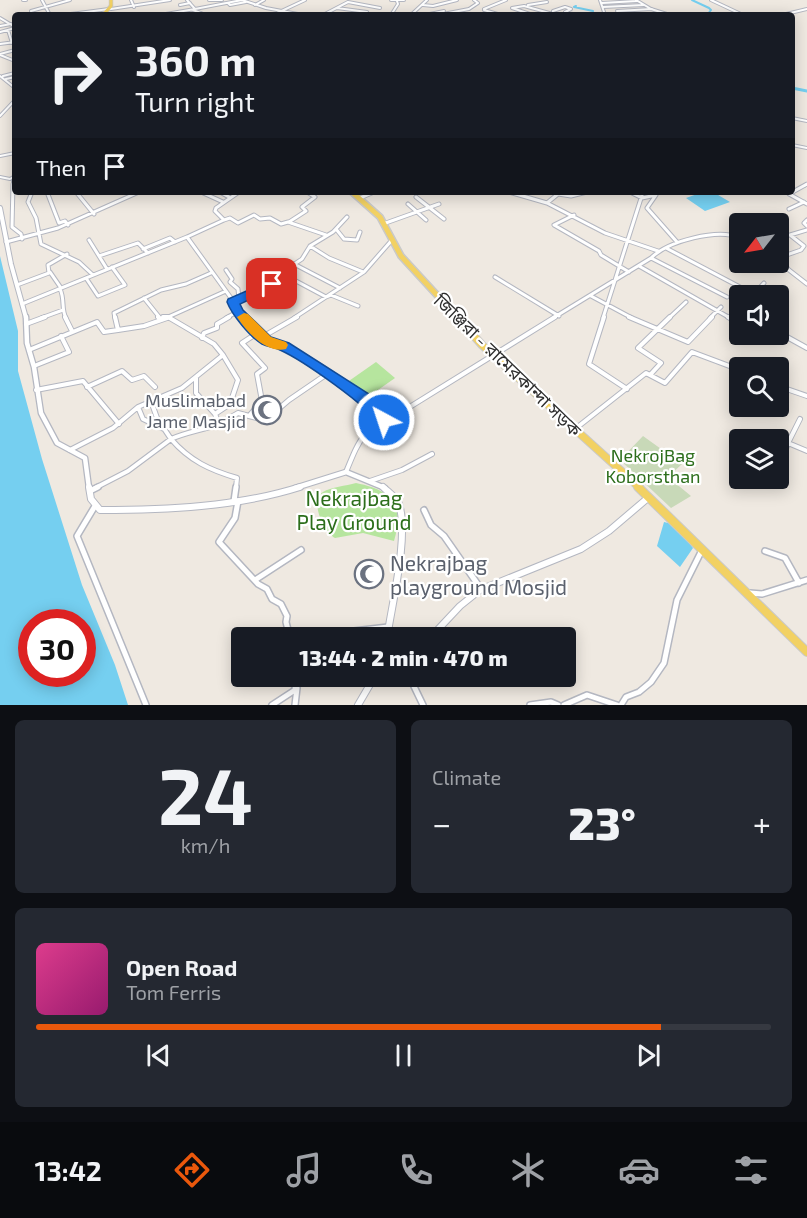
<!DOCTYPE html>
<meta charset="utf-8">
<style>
:root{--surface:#171b24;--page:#242831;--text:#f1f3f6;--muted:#9ea1a6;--line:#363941;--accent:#ea580c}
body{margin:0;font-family:"Exo 2","Noto Sans Bengali",sans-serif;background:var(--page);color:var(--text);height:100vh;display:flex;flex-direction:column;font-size:22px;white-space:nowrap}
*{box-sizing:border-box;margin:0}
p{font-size:20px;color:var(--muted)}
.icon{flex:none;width:33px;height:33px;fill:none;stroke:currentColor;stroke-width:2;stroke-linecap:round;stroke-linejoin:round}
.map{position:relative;height:705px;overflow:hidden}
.side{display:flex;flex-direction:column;gap:15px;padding:15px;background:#0d0f14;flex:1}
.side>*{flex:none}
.hud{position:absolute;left:12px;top:12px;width:783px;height:183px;border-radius:6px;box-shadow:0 3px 15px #0003;background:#171b24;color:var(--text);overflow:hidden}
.needle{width:39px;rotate:239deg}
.fabs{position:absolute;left:729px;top:213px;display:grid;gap:12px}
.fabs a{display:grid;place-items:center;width:60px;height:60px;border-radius:6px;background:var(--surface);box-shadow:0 3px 15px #0003;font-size:30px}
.speed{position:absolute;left:18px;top:609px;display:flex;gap:12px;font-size:30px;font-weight:700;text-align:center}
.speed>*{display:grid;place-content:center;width:78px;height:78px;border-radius:50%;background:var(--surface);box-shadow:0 3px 15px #0003;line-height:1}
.speed .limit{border:9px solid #d22;background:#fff;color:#111}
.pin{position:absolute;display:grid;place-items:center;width:51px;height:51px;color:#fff;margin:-26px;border-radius:12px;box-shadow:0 3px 9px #0006}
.me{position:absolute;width:66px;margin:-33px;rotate:320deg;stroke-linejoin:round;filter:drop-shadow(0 0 4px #0008)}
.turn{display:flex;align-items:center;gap:21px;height:126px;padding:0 24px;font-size:27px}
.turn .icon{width:78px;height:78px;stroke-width:2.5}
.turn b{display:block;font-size:42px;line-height:51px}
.then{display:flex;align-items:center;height:57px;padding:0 24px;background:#0003;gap:12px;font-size:22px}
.big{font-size:45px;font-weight:800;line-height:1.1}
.side .widget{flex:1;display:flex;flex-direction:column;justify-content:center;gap:9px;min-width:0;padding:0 21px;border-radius:9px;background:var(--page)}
.side .dial{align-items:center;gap:0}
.dial b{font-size:78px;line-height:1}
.song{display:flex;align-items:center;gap:18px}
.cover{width:72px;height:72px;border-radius:9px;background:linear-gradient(135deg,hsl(330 70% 55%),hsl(320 70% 35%))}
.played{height:6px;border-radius:3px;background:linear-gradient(90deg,var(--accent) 85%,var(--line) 85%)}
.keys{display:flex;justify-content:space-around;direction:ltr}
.heat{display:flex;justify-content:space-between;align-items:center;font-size:33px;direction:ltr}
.side .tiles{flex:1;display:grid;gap:15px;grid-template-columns:1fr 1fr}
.widget:last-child{grid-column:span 2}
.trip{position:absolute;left:231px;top:627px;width:345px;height:60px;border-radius:6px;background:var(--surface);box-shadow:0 3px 15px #0003;font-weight:800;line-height:60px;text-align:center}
.menu{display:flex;height:96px;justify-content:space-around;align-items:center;background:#090b0e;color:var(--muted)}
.menu .icon{width:42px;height:42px}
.menu .active{color:var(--accent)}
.menu b{font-size:27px;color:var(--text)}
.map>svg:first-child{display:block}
.green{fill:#b6e59e}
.cemetery{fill:#c8d9b8}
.water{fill:#75cff0;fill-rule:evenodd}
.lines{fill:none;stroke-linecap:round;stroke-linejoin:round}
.canal-far1{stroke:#75cff0;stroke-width:2}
.canal{stroke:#75cff0;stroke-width:3}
.minor-far3-casing{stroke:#b4b7c1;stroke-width:4}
.minor-far2-casing{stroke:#b4b7c1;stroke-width:5}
.minor-far1-casing{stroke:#b4b7c1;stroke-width:6}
.minor-casing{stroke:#b4b7c1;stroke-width:8}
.tertiary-far2-casing{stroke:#b4b7c1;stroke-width:6}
.tertiary-far1-casing{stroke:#b4b7c1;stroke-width:7}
.tertiary-casing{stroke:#b4b7c1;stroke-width:8}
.primary-far3-casing{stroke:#c9c9c9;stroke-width:4.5}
.primary-far2-casing{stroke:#c9c9c9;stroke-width:8}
.primary-far1-casing{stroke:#c9c9c9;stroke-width:9}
.primary-casing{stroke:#c9c9c9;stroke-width:10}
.minor-far3{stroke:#fff;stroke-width:2}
.minor-far2{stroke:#fff;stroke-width:3}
.minor-far1{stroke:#fff;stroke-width:4}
.minor{stroke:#fff;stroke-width:5}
.tertiary-far2{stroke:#fff;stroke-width:4}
.tertiary-far1{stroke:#fff;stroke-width:4.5}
.tertiary{stroke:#fff;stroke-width:6}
.primary-far3{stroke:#f2d163;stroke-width:3}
.primary-far2{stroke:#f2d163;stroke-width:5}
.primary-far1{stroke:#f2d163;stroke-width:7}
.primary{stroke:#f2d163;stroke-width:8}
.route{fill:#1a73e8;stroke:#114b97;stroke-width:1.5}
.slow{fill:#f59e0b}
.labels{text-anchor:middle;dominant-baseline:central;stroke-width:4.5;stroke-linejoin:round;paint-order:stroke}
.street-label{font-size:18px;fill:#2e2e2e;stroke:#fff}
.worship-label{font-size:18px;fill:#5b616d;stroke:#fff;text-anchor:end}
.park-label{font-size:18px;fill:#2c6e1b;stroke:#fff}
.near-park-label{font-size:21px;fill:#2c6e1b;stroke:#fff}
.near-worship-label{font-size:21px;fill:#5b616d;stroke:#fff;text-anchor:start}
</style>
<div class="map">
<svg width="807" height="705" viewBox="0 0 807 705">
<rect width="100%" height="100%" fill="#efe9e1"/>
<!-- green -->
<path class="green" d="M376,362L395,378L368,397L346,383Z
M356,483C391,490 405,504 394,541L363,533L335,538C324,532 309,501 323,492C331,487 346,486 356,483Z"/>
<!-- cemetery -->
<path class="cemetery" d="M643,436L682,464L668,477L691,496L671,508L620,460Z"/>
<!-- water -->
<path class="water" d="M703,192H713L730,202L705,211L686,198Z
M0,256L18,331V371L42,459L82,585L115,665L128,705H0ZM32,622H82V674H32Z
M664,522L676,525L693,548L680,567L657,546Z"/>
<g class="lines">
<!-- canal-far1 -->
<path class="canal-far1" d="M692,0L709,8L711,10L707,15
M576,6L574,7L593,11L591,15"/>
<!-- canal -->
<path class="canal" d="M792,88L807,91"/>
<!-- minor-far3 casing -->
<g class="minor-far3-casing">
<path id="minor-far3" d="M23,0H26
M42,0L50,15
M131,0L134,7
M187,0L195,9L242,0L266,8L303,15
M209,0H222
M391,0H404
M600,0L605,15
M636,0L651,9L670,15
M711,0L743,15
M348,2L380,8
M228,3L230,5L246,2
M602,3L637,1
M180,5L190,3
M255,5L264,0
M423,5L433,6L457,0
M528,5L547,2
M603,7L644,5
M337,8L367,12
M111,9L170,0
M484,9L506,0
M484,10L501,15
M617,11L652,9
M530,14L512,8L524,6L553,14
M553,14V11L565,7L571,9L565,12L576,15
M32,15L31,11L70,0
M63,15L109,9
M160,15L195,9L193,10L206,15
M273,15L305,0
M323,15L348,2
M391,15L398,4L397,1
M415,15L413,13L427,0
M425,15L444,11
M438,15L469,9L478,3L474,0
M649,15L661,14
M782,15L807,9
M0,18L15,27
M0,26L11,24
M8,30L12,43
M0,32L15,28
M0,44L15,42
M0,54L15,50
M0,55L15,61
M0,76L15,88
M3,76L15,73
M6,79L15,77
M0,116L15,100
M792,118L807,121
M792,145L807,148
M0,156L15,153
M0,177L10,179L15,176
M13,186V178
M804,186L807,184"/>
</g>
<!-- minor-far2 casing -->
<g class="minor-far2-casing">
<path id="minor-far2" d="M13,184L12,227L21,234L22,239
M807,184L789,194L807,204
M32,192L28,202L36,218L41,244L79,262L93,275
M47,192L59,223L65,221L68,225
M76,192L94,214
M201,192L223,202
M220,192L229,197
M509,192L547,203L605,233L658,251
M630,192L642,198L656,195L647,208L677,242
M416,197L444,219
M360,198L374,192
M547,203L558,194L571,196L587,192
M408,204L426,220
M789,209L804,202
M574,215L554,225L599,251L601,255L629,272
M347,217L333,232L310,246L329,258L363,272
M224,220L230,218L238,223L254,215L260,219L270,218L281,224L288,222L326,235
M807,220L804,223L807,226
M289,222L306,211L302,207L315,197L307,192
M383,224L439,204
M336,229L344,239L357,240L360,232
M187,237L224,220L215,211L216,208L239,192
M89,240L107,269
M6,242L58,228L139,192
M310,246L302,259L281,273L326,297L331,295L358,306
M666,248L757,296
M143,249L170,238L175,242
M99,256L138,243L148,253
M651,258L727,297
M778,258L801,250L804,246L790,235L807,230
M779,258L789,270L807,284
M294,264L340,288
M639,266L730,318
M226,270L232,279L230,282L238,289L239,299
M50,272L61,288
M495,277L559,316
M86,278L98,296L125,285L112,267
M17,285L49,273L48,265L67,254
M60,289C65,299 61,309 66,318
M753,295L764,283
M591,296L632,318
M144,298L160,318
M233,302L287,277
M22,304L187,237L231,298L237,312L244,318
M778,307L783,309
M163,317L170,318
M41,318L63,310
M115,318L114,313L161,290L186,284L211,273
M166,318L226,291
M226,318L237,312
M294,318L364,272L392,240
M553,318L651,258C668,241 718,228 740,238
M603,318L643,192
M669,318L686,302
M710,318L721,307"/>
</g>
<!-- minor-far1 casing -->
<g class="minor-far1-casing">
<path id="minor-far1" d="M65,317L72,331
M158,317L160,319
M243,317L264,336L297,317
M604,317L589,364L627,389
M629,317L688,342L712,317
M728,317L740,324
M26,324L45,317
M118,330L144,326L170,317
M259,332L242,343L265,368L257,374L262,401L249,416L264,420L268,418L289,400L327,374
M778,332L807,348
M264,336L267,341C311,353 354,388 387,419
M202,338L204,333L217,328V324L229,317
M29,350L97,322L104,332L118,330L115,317
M34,366L69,352L61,336
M650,375L661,363L638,348L670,317
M196,378V393L215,414L219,424L238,413L249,416
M778,386L807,396
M87,387L122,371L132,380L144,376L155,387
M36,390L83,381L119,424
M151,401L157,418L171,439C187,432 203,430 219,424
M138,407L182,388L223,355L214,344L168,317H163
M215,414L230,404L238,380L223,355
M800,419L788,443L807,451
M575,429L646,373L665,383L692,352L740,370
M70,450L113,428L138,407L143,419L164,429
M778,471L788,443
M346,472C361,435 363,430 400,413L555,317
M370,481L402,470L432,454
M95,488L128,471L171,439C190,461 210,470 237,478L236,488"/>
</g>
<!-- minor casing -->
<g class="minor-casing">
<path id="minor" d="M90,491L98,487
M234,501L236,487
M238,501L235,518L219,542L258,584L267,589L272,599L281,604L287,616L286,622L290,638
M95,506L77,536L146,705
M424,510L431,525L444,536L481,589
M765,551L785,558L799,583
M255,580L301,550
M750,593L762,594L807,580
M354,631L388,627
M409,676L423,705
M272,705L295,690L296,676
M295,705L297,688
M530,705L551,702L558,705
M564,705L587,695L617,705
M621,705L626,697L639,692L651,682L664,663L677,600L702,550"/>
</g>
<!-- tertiary-far2 casing -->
<g class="tertiary-far2-casing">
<path id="tertiary-far2" d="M0,208L11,264L26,318"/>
</g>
<!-- tertiary-far1 casing -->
<g class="tertiary-far1-casing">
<path id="tertiary-far1" d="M26,317L27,343L34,367L41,413L57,443L85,458L89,488
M295,488L346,472L385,488"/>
</g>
<!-- tertiary casing -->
<g class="tertiary-casing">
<path id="tertiary" d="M89,487L91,499L100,510C166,510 237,507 300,487
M383,487C388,492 396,497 399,504C409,536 392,603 387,638
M430,638L460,606L480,590L581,549L609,531L649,497
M358,705L375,676"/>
</g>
<!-- primary-far3 casing -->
<g class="primary-far3-casing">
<path id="primary-far3" d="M103,15L111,6V0"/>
</g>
<!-- primary-far2 casing -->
<g class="primary-far2-casing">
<path id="primary-far2" d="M352,192L380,217L401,256L458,318"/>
</g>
<!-- primary-far1 casing -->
<g class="primary-far1-casing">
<path id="primary-far1" d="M457,317L482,345L640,488"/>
</g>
<!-- primary casing -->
<g class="primary-casing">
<path id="primary" d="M638,487L807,652"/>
</g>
<!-- minor-far3 -->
<use href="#minor-far3" class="minor-far3"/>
<!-- minor-far2 -->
<use href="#minor-far2" class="minor-far2"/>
<!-- minor-far1 -->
<use href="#minor-far1" class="minor-far1"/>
<!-- minor -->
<use href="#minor" class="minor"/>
<!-- tertiary-far2 -->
<use href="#tertiary-far2" class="tertiary-far2"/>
<!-- tertiary-far1 -->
<use href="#tertiary-far1" class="tertiary-far1"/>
<!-- tertiary -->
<use href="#tertiary" class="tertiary"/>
<!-- primary-far3 -->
<use href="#primary-far3" class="primary-far3"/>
<!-- primary-far2 -->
<use href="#primary-far2" class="primary-far2"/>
<!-- primary-far1 -->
<use href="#primary-far1" class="primary-far1"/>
<!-- primary -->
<use href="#primary" class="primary"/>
</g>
<!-- route -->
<path class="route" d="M272,280L276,282V287L240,304L243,310L271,337L289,343L369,394L392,415L395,419L392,423L384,426L379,425C369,406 302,360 280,350C275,347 268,347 262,344C250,337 232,315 227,302L228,299Z"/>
<!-- slow -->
<path class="slow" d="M244,313L248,314L271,337L286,342L288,345L286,349C266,354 247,332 237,317Z"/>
<!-- icons -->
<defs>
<g id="mosque-ring" transform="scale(1.5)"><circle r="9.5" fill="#fff" stroke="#6b7280" stroke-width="1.5"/><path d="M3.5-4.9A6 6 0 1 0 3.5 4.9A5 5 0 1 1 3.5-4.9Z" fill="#6b7280"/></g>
</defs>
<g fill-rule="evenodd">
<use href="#mosque-ring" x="267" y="410"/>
<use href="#mosque-ring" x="369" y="574"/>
</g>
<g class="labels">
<!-- street labels -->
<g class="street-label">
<text transform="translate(508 365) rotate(44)">জিঞ্জিরা - রামেরকান্দা সড়ক</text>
</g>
<!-- worship labels -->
<g class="worship-label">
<text x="246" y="400">Muslimabad<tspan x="246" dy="21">Jame Masjid</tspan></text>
</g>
<!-- park labels -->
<g class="park-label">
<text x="653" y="455">NekrojBag<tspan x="653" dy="21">Koborsthan</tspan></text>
</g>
<!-- near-park labels -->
<g class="near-park-label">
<text x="354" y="497">Nekrajbag<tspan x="354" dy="24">Play Ground</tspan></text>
</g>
<!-- near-worship labels -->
<g class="near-worship-label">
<text x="390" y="562">Nekrajbag<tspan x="390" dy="24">playground Mosjid</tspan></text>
</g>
</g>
</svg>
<div class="fabs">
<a><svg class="needle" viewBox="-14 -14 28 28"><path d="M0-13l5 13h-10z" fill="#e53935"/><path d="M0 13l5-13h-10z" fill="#9ea1a6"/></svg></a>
<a><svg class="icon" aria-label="sound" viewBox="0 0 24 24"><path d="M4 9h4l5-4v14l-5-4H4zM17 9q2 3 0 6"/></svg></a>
<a><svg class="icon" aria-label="search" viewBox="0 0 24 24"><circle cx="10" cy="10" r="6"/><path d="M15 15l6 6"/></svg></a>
<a><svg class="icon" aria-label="layers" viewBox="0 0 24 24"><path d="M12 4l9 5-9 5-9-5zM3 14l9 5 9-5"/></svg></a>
</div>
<div class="speed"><div class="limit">30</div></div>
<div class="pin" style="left:272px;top:284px;background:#d93025"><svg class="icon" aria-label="arrive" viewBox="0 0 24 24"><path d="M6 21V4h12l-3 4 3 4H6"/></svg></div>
<svg class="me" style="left:384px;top:420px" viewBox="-20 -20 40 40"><circle r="17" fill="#1a73e8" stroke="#fff" stroke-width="3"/><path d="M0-11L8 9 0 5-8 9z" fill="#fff"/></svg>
<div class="trip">13:44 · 2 min · 470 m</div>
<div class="hud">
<div class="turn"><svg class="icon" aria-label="right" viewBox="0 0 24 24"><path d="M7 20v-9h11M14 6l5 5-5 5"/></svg><div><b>360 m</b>Turn right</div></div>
<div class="then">Then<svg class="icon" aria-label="arrive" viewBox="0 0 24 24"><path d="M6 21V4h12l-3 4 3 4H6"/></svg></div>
</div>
</div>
<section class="side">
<div class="tiles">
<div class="widget dial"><b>24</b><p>km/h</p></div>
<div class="widget"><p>Climate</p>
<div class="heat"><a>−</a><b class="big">23°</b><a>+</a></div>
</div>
<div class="widget">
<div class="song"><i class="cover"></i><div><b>Open Road</b><p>Tom Ferris</p></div></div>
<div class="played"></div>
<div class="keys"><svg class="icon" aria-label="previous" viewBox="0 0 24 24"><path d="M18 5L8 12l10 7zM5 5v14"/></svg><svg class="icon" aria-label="pause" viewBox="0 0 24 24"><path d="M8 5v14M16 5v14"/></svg><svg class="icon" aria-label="next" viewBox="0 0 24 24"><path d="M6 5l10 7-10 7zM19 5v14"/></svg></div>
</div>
</div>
</section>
<nav class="menu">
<b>13:42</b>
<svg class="icon active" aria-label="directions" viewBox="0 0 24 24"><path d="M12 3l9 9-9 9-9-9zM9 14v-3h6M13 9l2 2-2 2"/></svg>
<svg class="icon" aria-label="music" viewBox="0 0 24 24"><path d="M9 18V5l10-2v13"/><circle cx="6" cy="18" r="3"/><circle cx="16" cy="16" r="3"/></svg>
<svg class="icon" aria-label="phone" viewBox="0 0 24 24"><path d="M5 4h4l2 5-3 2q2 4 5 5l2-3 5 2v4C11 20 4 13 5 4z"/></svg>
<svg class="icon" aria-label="climate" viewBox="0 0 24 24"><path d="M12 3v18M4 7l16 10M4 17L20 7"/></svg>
<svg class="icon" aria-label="car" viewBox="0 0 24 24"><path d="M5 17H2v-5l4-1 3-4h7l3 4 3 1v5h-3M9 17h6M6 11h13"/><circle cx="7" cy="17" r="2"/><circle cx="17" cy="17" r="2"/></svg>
<svg class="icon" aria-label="filters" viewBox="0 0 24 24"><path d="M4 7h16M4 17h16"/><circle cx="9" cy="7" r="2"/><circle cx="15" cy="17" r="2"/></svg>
</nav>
